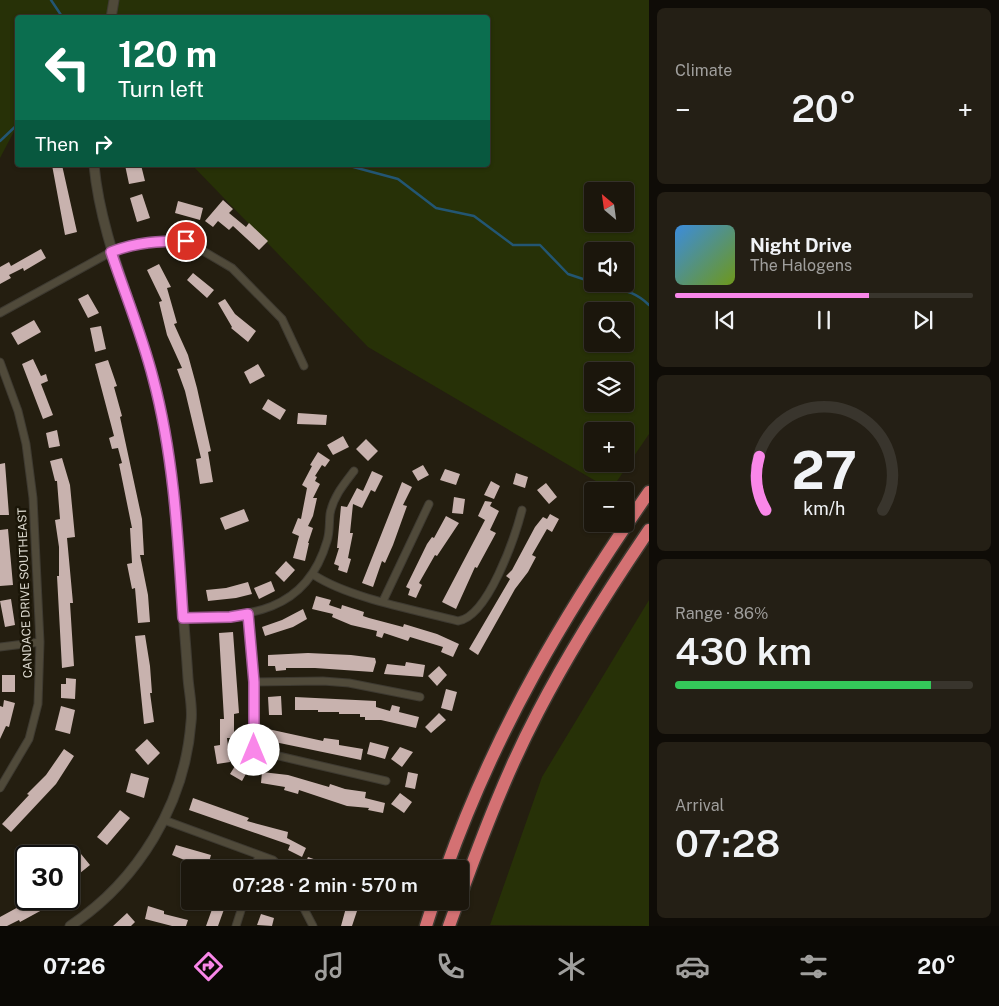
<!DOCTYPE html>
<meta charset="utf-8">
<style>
:root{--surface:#1b160c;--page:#241f15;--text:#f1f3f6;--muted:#a09f9d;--line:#39352d;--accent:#f987e9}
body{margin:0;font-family:"Public Sans",sans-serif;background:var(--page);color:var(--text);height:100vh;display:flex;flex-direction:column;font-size:19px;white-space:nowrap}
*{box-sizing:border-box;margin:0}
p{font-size:16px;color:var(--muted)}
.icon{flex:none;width:28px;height:28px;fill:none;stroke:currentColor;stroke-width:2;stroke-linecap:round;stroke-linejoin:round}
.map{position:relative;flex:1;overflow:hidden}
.details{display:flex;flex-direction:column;gap:8px;padding:8px;background:#0f0c07;width:350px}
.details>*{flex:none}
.banner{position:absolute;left:15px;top:15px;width:475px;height:152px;border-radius:5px;box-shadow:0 1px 4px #0004,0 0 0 1px var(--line);background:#0b6e4f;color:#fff;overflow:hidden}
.needle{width:32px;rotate:331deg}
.buttons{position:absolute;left:584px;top:182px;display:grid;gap:10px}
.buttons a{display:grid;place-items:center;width:50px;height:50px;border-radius:5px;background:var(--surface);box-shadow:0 1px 4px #0004,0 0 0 1px var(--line);font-size:25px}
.speed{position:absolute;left:15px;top:845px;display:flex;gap:10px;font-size:25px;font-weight:700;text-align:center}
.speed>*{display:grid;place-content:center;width:65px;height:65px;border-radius:50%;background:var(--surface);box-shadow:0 1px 4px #0004,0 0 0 1px var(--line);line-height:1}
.speed .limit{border:2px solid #111;border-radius:8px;background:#fff;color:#111}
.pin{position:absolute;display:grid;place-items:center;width:42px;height:42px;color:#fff;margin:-21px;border:2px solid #fff;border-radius:50%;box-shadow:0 1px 5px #0007}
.me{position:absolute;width:55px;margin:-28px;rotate:0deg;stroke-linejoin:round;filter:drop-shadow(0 0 4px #0008)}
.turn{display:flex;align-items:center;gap:18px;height:105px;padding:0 20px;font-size:22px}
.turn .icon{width:65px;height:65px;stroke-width:2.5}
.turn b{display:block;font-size:35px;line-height:42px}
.then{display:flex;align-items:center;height:48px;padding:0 20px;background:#0003;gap:10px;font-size:19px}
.big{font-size:38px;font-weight:600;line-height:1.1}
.details .tile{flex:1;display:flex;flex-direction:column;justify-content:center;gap:8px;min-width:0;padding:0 18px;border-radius:8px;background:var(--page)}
.details .dial{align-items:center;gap:0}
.dial svg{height:130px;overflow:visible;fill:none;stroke:var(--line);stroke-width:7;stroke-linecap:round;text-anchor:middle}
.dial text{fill:var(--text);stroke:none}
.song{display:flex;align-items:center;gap:15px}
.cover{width:60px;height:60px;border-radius:8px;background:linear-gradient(135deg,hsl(210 70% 55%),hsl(80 70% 35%))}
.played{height:5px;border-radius:2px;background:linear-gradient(90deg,var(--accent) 65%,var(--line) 65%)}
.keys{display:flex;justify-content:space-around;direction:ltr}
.heat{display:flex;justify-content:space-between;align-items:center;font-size:28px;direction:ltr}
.charge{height:8px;border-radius:4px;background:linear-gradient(90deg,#34c759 86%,var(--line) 0)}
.trip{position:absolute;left:181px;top:860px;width:288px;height:50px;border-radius:5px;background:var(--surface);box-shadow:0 1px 4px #0004,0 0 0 1px var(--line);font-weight:600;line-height:50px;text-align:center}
.tab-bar{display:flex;height:80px;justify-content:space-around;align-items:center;background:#0b0905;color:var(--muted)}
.tab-bar .icon{width:35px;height:35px}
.tab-bar .on{color:var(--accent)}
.tab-bar b{font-size:22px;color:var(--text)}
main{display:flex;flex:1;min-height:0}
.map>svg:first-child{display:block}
.green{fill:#273107;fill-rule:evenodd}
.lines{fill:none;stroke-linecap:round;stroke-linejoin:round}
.stream{stroke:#235673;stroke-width:2.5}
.building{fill:#c8b2ae}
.minor-casing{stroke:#3e3a31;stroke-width:9}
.tertiary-casing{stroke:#3e3a31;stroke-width:11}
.motorway-casing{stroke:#3e3a31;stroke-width:15}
.minor{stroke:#504a3a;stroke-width:7}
.tertiary{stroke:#504a3a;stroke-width:9}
.motorway{stroke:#d47173;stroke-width:12}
.route-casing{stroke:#a25897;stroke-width:12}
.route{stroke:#f987e9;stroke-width:9}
.labels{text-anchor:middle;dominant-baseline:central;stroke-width:5;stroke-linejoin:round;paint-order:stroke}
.street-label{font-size:12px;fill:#dbd8ce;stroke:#1a1507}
</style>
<main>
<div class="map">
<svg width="649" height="926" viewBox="0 0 649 926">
<rect width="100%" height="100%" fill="#241e10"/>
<!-- green -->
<path class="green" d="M0,0H649V434L611,490L368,347L192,165H488V18H18L17,126L0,158ZM592,191H625V224H592ZM592,251H625V284H592ZM592,311H625V344H592ZM592,371H625V404H592ZM592,431H625V464H592Z
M649,600V926L490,925L542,777Z"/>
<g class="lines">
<!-- stream -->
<path class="stream" d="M51,0L63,18
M0,141L18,124
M346,165L398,179L436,208L474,216L513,245H540L568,274L592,282
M598,284C619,291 631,288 649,305"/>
</g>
<!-- building -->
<path class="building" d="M52,165H62L77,232L65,235Z
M125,165H141L145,181L129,184Z
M142,194L150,218L137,222L130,198Z
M223,200L233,209L229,213L246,227L249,223L268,241L259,250L233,226L229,230L218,221L213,227L205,221Z
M178,201L203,208L200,220L175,213Z
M41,249L46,258L24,271L23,268L9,275L11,278L0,284V267L9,262L11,266Z
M159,264L171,287L167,288L177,323L174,324L188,355L197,388L211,451L208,452L213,482L200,484L196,459L201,458L185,391L177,369L182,368L167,335L159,302L162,301L147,270Z
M193,273L214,290L207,298L187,280Z
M88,294L99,313L88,318L78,299Z
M225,299L235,314L256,331L248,342L231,328L232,327L218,303Z
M34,320L41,332L18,345L11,333Z
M101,326L106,349L95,352L90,328Z
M33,359L41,376L46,374L48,381L41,384L53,415L43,419L22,364Z
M108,360L117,386L114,387L122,416L120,417L142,519L144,555H140L148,595L150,622L138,623L135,588L132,589L127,564L132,563L130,528H132L119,464L122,463L118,448L112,449L109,438L114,436L95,364Z
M258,364L265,376L250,384L244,372Z
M268,399L286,410L280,420L262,409Z
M298,413L327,415L326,425L297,424Z
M57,430L60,446L49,448L46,433Z
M343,436L349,447L333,455L327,445Z
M366,439L378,451L368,461L356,449Z
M318,452L330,460L325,467L322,465L315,476L317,477L315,481L320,484L313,498H317L313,516L308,526L313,528L308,543H309L305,561L293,558L299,536L292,533L298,518L301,519L307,488L302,485L312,466L310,465Z
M62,458L70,485L75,537L67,538L73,603H70L74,666L62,668L57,576H59V547L55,520L60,519L57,481H55L50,461Z
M5,463L9,515H0V464Z
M423,465L429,475L418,481L412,471Z
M445,469L460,474L456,485L440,480Z
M372,471L383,476L375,492L371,490L362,508L353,504L350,533H353L348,558L351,559L347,573L338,570L339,566L334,564L339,548H337L341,506L347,507L357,488L363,491Z
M516,473L528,477L525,488L513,484Z
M491,481L500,486L494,499L484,495Z
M402,482L412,487L403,505L407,506L393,545L385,563L382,561L373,587L362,583Z
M546,483L557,497L549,504L537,490Z
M454,497L465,499L463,514L452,513Z
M485,501L492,502L490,506L499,511L490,530L496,533L477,568L475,567L456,609L442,602L485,520L478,516Z
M244,509L249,521L225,530L220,518Z
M550,514L559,519L552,532L547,529L532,555L536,557L528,572L515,589L478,655L469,649L510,579L506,576L512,570L535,527L543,517L547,519Z
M446,516L459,523L437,556L435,555L419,583L422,585L416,598L408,595L410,589L406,587L427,544L432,537L434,538Z
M8,529L13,585L0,586V530Z
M286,561L295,570L284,582L275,573Z
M271,581L275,591L259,599L254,588Z
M248,582L252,594L236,598L208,601L206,590L226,588Z
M316,596L331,600L329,605L341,609L342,605L364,612L363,616L369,618L403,627L404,624L437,634L459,644L453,657L441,652L443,647L410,637L408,641L384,633L382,638L376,636L377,631L351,625L332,617L333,614L312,609Z
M11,599L15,625L5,627L0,601Z
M303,609L307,619L293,627L265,636L262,627L282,620Z
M233,632L239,713L234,714V738H227L230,762L217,764L214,746L220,745V719H224L219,633Z
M145,635L150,666L152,693H150L154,722L144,724L135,636Z
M308,653L351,655L375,658L376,662L373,672L315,668H286V670L276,671L275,666H268V655Z
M406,662L425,665L423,677L384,674L387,664L405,666Z
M439,666L447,675L437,686L428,676Z
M2,675H15V692H2Z
M66,678L76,679L75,699L61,698V684H66Z
M446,689L457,692L452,711L441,708Z
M281,696L282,715H269L268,697Z
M295,697L376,701V707L390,711L392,705L400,707L399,712L419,717L416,728L381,720H365V717H360V714H339V712H318V710H295Z
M4,700L15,703L9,727L6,726L0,739V706L3,707Z
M61,706L75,710L70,734L55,730Z
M439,713L446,720L431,733L425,727Z
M268,729L323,741L324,738L339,740V745L363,749L361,760L265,740Z
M147,739L160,753L148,765L135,750Z
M370,742L389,747L385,759L367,754Z
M400,747L413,752L402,767L391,759Z
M64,749L74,756L56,784L11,832L2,824L29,795L27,794L46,775Z
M235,766L247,772L242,781L230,774Z
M262,772L288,775L329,787L330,784L345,789L366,792L365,798L385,803L383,813L368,810L369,808L347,806L299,790L298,794L284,790L285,787L261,783Z
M408,772L418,774L415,789L405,787Z
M131,773L149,778L144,798L126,792Z
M400,793L412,802L404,813L391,804Z
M193,798L249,818L247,821L288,832L287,838L306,848L302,857L288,850L290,845L189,810Z
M120,810L130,818L107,845L97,837Z
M176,845L211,855L207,869L172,855Z
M81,854L90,865L69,882V863Z
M308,857L322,862L320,869L304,867Z
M33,899H49L39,905L42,910L20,922L19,920L7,926H0V917Z
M215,901H227L218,926H206Z
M347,904L358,908L352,926H341Z
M148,906L164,911V914L188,920L186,926H172L145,919Z
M127,913L135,922L131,926H113Z
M261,914L274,918L272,926L257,925Z"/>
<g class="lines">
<!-- minor casing -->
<g class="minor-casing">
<path id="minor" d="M0,313L111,252L130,245L151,241H186L232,268L282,319L304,366
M0,362L18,411L26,444L33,498L40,642L38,704L29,739L0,788
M314,575C349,598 416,610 458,621C488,617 515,537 522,510
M383,601L429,504
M248,614L254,682L253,750L386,781
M183,618C249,617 306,613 327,541C330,532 329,523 330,514C333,497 344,484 354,471
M0,647L40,642
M254,682L323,681L349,683L420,697
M164,820L273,860L282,869
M255,869L259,855
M300,901L313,926
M236,926L244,901"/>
</g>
<!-- tertiary casing -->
<g class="tertiary-casing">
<path id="tertiary" d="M111,18L114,0
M70,926C138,881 185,804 191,722C193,708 189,692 188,678C186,646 183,615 181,584C176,515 171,445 153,377C134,306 101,239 94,165"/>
</g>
<!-- motorway casing -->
<g class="motorway-casing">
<path id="motorway" d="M446,869C496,729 565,613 649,492
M460,897C483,834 507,771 538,712C571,648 609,589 649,530
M426,926L434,901
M449,926L458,901"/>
</g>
<!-- minor -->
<use href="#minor" class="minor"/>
<!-- tertiary -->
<use href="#tertiary" class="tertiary"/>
<!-- motorway -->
<use href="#motorway" class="motorway"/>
</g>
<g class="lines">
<!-- route casing -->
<g class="route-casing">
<path id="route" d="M186,241C159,241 137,242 111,252C125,294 142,335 153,378C174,456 178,538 183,618L230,617L248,614L254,682V750"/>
</g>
<!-- route -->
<use href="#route" class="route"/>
</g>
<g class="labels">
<!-- street labels -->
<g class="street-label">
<text transform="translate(25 593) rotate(-92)">CANDACE DRIVE SOUTHEAST</text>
</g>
</g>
</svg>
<div class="buttons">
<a><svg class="needle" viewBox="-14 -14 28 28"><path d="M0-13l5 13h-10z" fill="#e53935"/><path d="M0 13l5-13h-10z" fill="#a09f9d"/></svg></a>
<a><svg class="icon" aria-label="sound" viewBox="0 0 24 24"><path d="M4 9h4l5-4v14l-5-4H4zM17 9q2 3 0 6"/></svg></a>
<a><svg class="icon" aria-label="search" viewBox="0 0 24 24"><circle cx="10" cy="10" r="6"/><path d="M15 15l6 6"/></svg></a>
<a><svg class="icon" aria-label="layers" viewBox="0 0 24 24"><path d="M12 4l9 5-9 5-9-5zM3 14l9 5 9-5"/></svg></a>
<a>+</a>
<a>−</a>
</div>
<div class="speed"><div class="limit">30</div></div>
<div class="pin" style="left:186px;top:241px;background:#d93025"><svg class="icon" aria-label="arrive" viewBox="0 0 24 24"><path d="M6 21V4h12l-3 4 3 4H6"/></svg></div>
<svg class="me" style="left:254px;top:750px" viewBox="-20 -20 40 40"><circle r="19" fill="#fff"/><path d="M0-13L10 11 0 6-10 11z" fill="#f987e9"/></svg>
<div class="trip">07:28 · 2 min · 570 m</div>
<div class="banner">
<div class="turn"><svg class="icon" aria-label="left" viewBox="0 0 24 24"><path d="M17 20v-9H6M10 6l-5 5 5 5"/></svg><div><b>120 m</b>Turn left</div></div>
<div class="then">Then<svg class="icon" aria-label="right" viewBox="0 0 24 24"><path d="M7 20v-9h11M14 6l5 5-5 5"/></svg></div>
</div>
</div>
<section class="details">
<div class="tile"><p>Climate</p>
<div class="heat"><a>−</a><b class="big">20°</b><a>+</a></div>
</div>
<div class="tile">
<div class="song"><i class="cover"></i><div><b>Night Drive</b><p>The Halogens</p></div></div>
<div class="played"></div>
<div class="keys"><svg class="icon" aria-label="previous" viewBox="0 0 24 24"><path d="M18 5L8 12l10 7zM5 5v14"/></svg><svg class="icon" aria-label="pause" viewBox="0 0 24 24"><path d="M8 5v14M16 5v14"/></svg><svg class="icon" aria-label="next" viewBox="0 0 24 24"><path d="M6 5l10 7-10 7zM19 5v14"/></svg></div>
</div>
<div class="tile dial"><svg viewBox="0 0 100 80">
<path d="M14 69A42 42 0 1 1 86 69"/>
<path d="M14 69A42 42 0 0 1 10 36" stroke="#f987e9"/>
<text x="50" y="56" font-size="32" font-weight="700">27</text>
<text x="50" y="72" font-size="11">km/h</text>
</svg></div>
<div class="tile"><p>Range · 86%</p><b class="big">430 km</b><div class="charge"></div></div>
<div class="tile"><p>Arrival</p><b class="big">07:28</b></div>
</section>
</main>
<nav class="tab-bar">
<b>07:26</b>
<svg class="icon on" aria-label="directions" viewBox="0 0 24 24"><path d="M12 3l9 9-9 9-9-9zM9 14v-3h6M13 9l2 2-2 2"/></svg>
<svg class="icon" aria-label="music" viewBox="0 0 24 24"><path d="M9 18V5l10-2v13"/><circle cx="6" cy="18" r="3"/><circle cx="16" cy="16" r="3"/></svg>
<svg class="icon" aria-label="phone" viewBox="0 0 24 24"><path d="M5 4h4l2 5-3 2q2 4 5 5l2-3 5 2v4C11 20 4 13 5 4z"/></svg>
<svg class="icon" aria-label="climate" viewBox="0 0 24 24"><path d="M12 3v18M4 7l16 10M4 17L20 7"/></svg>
<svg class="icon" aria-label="car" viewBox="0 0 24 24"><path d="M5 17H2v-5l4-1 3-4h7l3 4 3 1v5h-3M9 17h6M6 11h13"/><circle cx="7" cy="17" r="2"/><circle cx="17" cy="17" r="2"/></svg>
<svg class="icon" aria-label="filters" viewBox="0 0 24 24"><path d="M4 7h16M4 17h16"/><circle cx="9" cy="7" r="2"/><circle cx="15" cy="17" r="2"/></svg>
<b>20°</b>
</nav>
